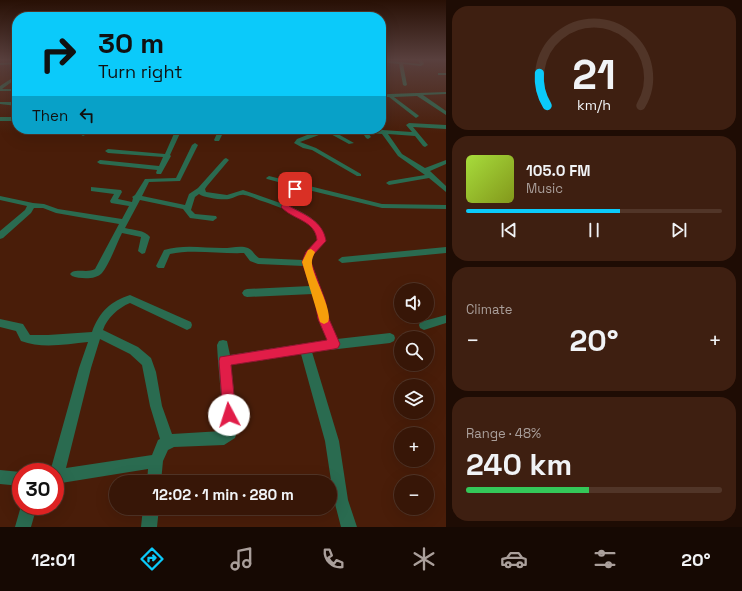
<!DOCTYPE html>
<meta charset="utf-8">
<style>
:root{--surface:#371607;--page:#3e1f11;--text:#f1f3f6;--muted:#aa9f9b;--line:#513528;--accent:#0bcafa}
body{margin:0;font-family:"Space Grotesk",sans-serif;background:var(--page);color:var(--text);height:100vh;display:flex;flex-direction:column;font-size:15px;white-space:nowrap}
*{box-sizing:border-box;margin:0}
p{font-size:13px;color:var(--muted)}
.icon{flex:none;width:22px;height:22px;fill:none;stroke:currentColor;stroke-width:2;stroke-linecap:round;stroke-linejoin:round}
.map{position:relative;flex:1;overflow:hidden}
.panel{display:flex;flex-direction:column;gap:6px;padding:6px;background:#1e0c04;width:296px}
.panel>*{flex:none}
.top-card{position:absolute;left:12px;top:12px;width:374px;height:122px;border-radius:16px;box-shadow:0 4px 16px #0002,0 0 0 1px var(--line);background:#0bcafa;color:#111;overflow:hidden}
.controls{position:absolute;left:394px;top:283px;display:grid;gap:8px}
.controls a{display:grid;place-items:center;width:40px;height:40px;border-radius:50%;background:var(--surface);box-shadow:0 4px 16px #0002,0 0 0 1px var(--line);font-size:20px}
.speed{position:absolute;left:12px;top:463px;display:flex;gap:8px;font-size:20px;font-weight:700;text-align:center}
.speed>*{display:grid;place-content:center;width:52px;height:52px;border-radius:50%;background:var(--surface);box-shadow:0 4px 16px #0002,0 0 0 1px var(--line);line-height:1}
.speed .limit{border:6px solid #d22;background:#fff;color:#111}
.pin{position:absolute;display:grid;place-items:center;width:34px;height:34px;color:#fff;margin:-17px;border-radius:8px;box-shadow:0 2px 6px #0006}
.me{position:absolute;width:44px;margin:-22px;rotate:355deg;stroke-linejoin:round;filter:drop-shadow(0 0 3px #0008)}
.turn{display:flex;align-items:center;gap:14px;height:84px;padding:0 20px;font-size:18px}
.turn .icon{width:52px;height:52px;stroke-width:2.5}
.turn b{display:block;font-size:28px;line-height:34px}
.then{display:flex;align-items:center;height:38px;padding:0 20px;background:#0003;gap:8px;font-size:15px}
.big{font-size:30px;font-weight:700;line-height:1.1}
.panel .widget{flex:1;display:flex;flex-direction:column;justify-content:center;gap:6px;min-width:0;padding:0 14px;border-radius:16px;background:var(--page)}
.panel .dial{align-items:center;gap:0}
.dial svg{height:104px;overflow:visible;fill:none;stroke:var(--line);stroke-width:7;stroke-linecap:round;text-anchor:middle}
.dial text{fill:var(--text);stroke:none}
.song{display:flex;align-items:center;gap:12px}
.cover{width:48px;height:48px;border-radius:6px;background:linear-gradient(135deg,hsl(80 70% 55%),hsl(70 70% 35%))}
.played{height:4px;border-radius:2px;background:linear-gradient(90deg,var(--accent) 60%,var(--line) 60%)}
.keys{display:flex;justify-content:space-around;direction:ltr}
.heat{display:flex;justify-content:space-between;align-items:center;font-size:22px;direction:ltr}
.charge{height:6px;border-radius:3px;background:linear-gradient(90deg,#34c759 48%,var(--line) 0)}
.trip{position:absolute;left:109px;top:475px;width:228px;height:40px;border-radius:20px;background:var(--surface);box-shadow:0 4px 16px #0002,0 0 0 1px var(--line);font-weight:700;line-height:40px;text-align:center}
.tabs{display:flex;height:64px;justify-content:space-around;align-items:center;background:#160903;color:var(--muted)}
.tabs .icon{width:28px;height:28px}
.tabs .on{color:var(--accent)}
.tabs b{font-size:18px;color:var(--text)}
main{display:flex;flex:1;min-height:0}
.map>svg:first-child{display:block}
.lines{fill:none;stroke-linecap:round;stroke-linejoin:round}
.minor{fill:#2a6b50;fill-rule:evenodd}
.route{fill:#e11d48;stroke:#92132f}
.slow{fill:#f59e0b}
</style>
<main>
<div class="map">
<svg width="446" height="527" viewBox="0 0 446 527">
<rect width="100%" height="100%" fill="#491d09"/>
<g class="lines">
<!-- minor -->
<path class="minor" d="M381,60L420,64L418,60H422L424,64L421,66L403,64L407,85L405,86L403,85L399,64L381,62Z
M17,62V64L0,65V63Z
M438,73H446V75H438Z
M17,75V78L2,89H17V91H0V86Z
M446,92V94L423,95L446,111V115L417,96L394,97L418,115L419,116L416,118L389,97H381V95L389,94Z
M0,102H17V106L0,104Z
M0,117H17V121H0Z
M381,119L385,120L386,121L381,123Z
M409,123L446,125V129L413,127L428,145L425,147L423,146L415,136L388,134L402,154L425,168L446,160V164L430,171L446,186V192L429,178L389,185L386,183L389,181L425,175L398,156L382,134L368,133L371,137L368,139L366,138L362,132L368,129L412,132L406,125Z
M48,129H54L49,135H45L44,134Z
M83,129H89L85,135L83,136L80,134Z
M176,129H182L170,155L171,156L161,174H157L156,173L157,170L100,164L97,162L100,160L159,166L163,157L108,153L105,151L108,149L165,154Z
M219,129H225L219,141H215L214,140Z
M253,129H259L257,133H253Z
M322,129H329L354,143L349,144L327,132L300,142L316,148L361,174V176H357L312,150L303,148L294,143L297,139Z
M195,143L198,145L180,181L149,182L142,196L185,205L189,194L198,188L224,159L226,158L229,160L207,186L205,189L206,192L227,195L243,190L283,204L293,186L267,179L266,178L269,176L382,204L446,205V209L382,208L300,188L289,206C306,214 322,221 326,241L313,255L311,263L325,300L329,319L337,339L390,333L394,335L395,338L394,341L390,343L312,352L339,441L348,500L357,527H341L334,500L325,441L301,354L231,365L238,428L235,438L224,445L174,447L168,450L163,461L161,482H147L148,469L55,484V472H50L79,368L88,342C67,344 42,349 21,341L16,331L0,327V319L23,324L30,335H48L92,332C99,312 111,301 130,295L191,322L192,325L191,328L187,330L130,303C118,308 107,318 103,330L138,347L151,358L156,372L162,406L172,434L222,431L224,429L218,361L217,345L219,341L223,340L227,341L230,355L327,340L319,319L313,294L247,297L244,296L242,293L244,290L247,289L310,286L304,266L258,264L250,261L244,253C221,254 191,249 170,254L164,268H158L156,266L164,250C184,244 203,248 223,248C231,248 241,245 248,248C253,250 254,255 259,258L303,260L306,252L318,240C313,217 284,209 265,202C258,200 251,196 244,195C240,194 234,198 229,199C222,200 204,198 199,194L195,197L191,210L195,214L216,216L217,218L213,221L190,218L183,209L140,200L125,228C133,230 145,230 150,237L145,253L142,254L138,251L141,237L122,233C116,245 110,263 102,273C96,280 80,279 72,276L70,274L72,272C79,269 88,273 95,269L119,224L56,213L43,208H34L31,213L3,238L0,239V231L25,210L27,206L0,200V196L33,203L44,204L58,209L122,219L129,206L111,203L110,201L114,194L91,191V187L121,190L122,192L118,199L132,202L133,198L132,197L135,195L145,179L176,178L192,145ZM100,339L130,354L142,365L150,406L160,439L158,440L152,455L66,468L91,368Z
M446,247V253L342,263L338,260L342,257Z
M446,315V323L424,330L420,328L419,325L420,322Z
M0,470L21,472V486L0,484Z
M21,506H37L31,527H15Z
M143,508H159L157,527H141Z"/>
</g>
<!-- sky -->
<linearGradient id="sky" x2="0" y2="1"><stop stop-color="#281005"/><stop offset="0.45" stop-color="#59403e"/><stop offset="1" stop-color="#59403e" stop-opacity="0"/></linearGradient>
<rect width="446" height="133" fill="url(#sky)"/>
<!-- route -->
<path class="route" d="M293,187H295L299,189L289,206C305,215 323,221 326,241L313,255L311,262L325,300L329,319L340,344L338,348L334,349L231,365L236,415L234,419L229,421L225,419L223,415L219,361L220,357L327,340L318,319L315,300L302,262L306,252L317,240C315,220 293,220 281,207Z"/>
<!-- slow -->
<path class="slow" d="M311,249L315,252C314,255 312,258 312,261C310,273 334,310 328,322L324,324L320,322L302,262L308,250Z"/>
</svg>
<div class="controls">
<a><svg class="icon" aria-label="sound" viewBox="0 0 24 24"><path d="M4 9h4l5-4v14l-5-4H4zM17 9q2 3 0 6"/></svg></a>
<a><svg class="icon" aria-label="search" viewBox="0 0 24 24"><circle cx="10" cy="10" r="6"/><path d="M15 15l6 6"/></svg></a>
<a><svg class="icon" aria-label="layers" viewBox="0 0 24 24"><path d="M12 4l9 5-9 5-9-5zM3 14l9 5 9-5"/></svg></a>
<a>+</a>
<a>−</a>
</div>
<div class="speed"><div class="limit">30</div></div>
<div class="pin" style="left:295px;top:189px;background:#d93025"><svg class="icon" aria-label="arrive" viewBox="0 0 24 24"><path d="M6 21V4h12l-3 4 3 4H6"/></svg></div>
<svg class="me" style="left:229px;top:415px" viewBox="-20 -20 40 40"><circle r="19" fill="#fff"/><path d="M0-13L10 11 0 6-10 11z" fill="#e11d48"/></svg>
<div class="trip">12:02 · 1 min · 280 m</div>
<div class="top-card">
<div class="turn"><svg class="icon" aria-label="right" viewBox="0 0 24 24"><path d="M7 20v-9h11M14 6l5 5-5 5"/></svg><div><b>30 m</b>Turn right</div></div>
<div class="then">Then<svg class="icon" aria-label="left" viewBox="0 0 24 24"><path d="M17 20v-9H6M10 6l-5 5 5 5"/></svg></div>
</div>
</div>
<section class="panel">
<div class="widget dial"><svg viewBox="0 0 100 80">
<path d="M14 69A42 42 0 1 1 86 69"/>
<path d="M14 69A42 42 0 0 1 8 44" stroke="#0bcafa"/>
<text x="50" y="56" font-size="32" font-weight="700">21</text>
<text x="50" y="72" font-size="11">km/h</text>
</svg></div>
<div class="widget">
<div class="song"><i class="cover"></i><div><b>105.0 FM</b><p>Music</p></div></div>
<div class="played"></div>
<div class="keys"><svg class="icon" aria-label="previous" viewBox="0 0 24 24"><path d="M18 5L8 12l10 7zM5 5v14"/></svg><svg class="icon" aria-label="pause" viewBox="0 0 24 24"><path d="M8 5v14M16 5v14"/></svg><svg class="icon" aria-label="next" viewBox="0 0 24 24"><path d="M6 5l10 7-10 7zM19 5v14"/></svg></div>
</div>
<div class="widget"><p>Climate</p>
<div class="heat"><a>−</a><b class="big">20°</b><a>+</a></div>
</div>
<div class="widget"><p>Range · 48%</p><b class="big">240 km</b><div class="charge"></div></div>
</section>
</main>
<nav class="tabs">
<b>12:01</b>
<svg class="icon on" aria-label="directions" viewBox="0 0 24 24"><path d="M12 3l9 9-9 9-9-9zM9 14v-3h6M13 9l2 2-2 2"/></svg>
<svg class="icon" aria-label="music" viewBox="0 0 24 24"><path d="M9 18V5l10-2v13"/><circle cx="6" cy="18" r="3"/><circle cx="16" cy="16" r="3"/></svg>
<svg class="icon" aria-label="phone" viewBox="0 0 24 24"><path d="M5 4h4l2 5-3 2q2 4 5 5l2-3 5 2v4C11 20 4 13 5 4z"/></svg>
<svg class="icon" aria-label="climate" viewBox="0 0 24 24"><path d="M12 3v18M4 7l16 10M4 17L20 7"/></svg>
<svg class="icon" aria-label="car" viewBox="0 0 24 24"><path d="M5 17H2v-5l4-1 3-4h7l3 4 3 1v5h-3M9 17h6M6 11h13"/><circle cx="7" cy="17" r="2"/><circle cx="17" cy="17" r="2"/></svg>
<svg class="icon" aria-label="filters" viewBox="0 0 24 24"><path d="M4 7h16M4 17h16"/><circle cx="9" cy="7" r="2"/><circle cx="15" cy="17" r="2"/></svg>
<b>20°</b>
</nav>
